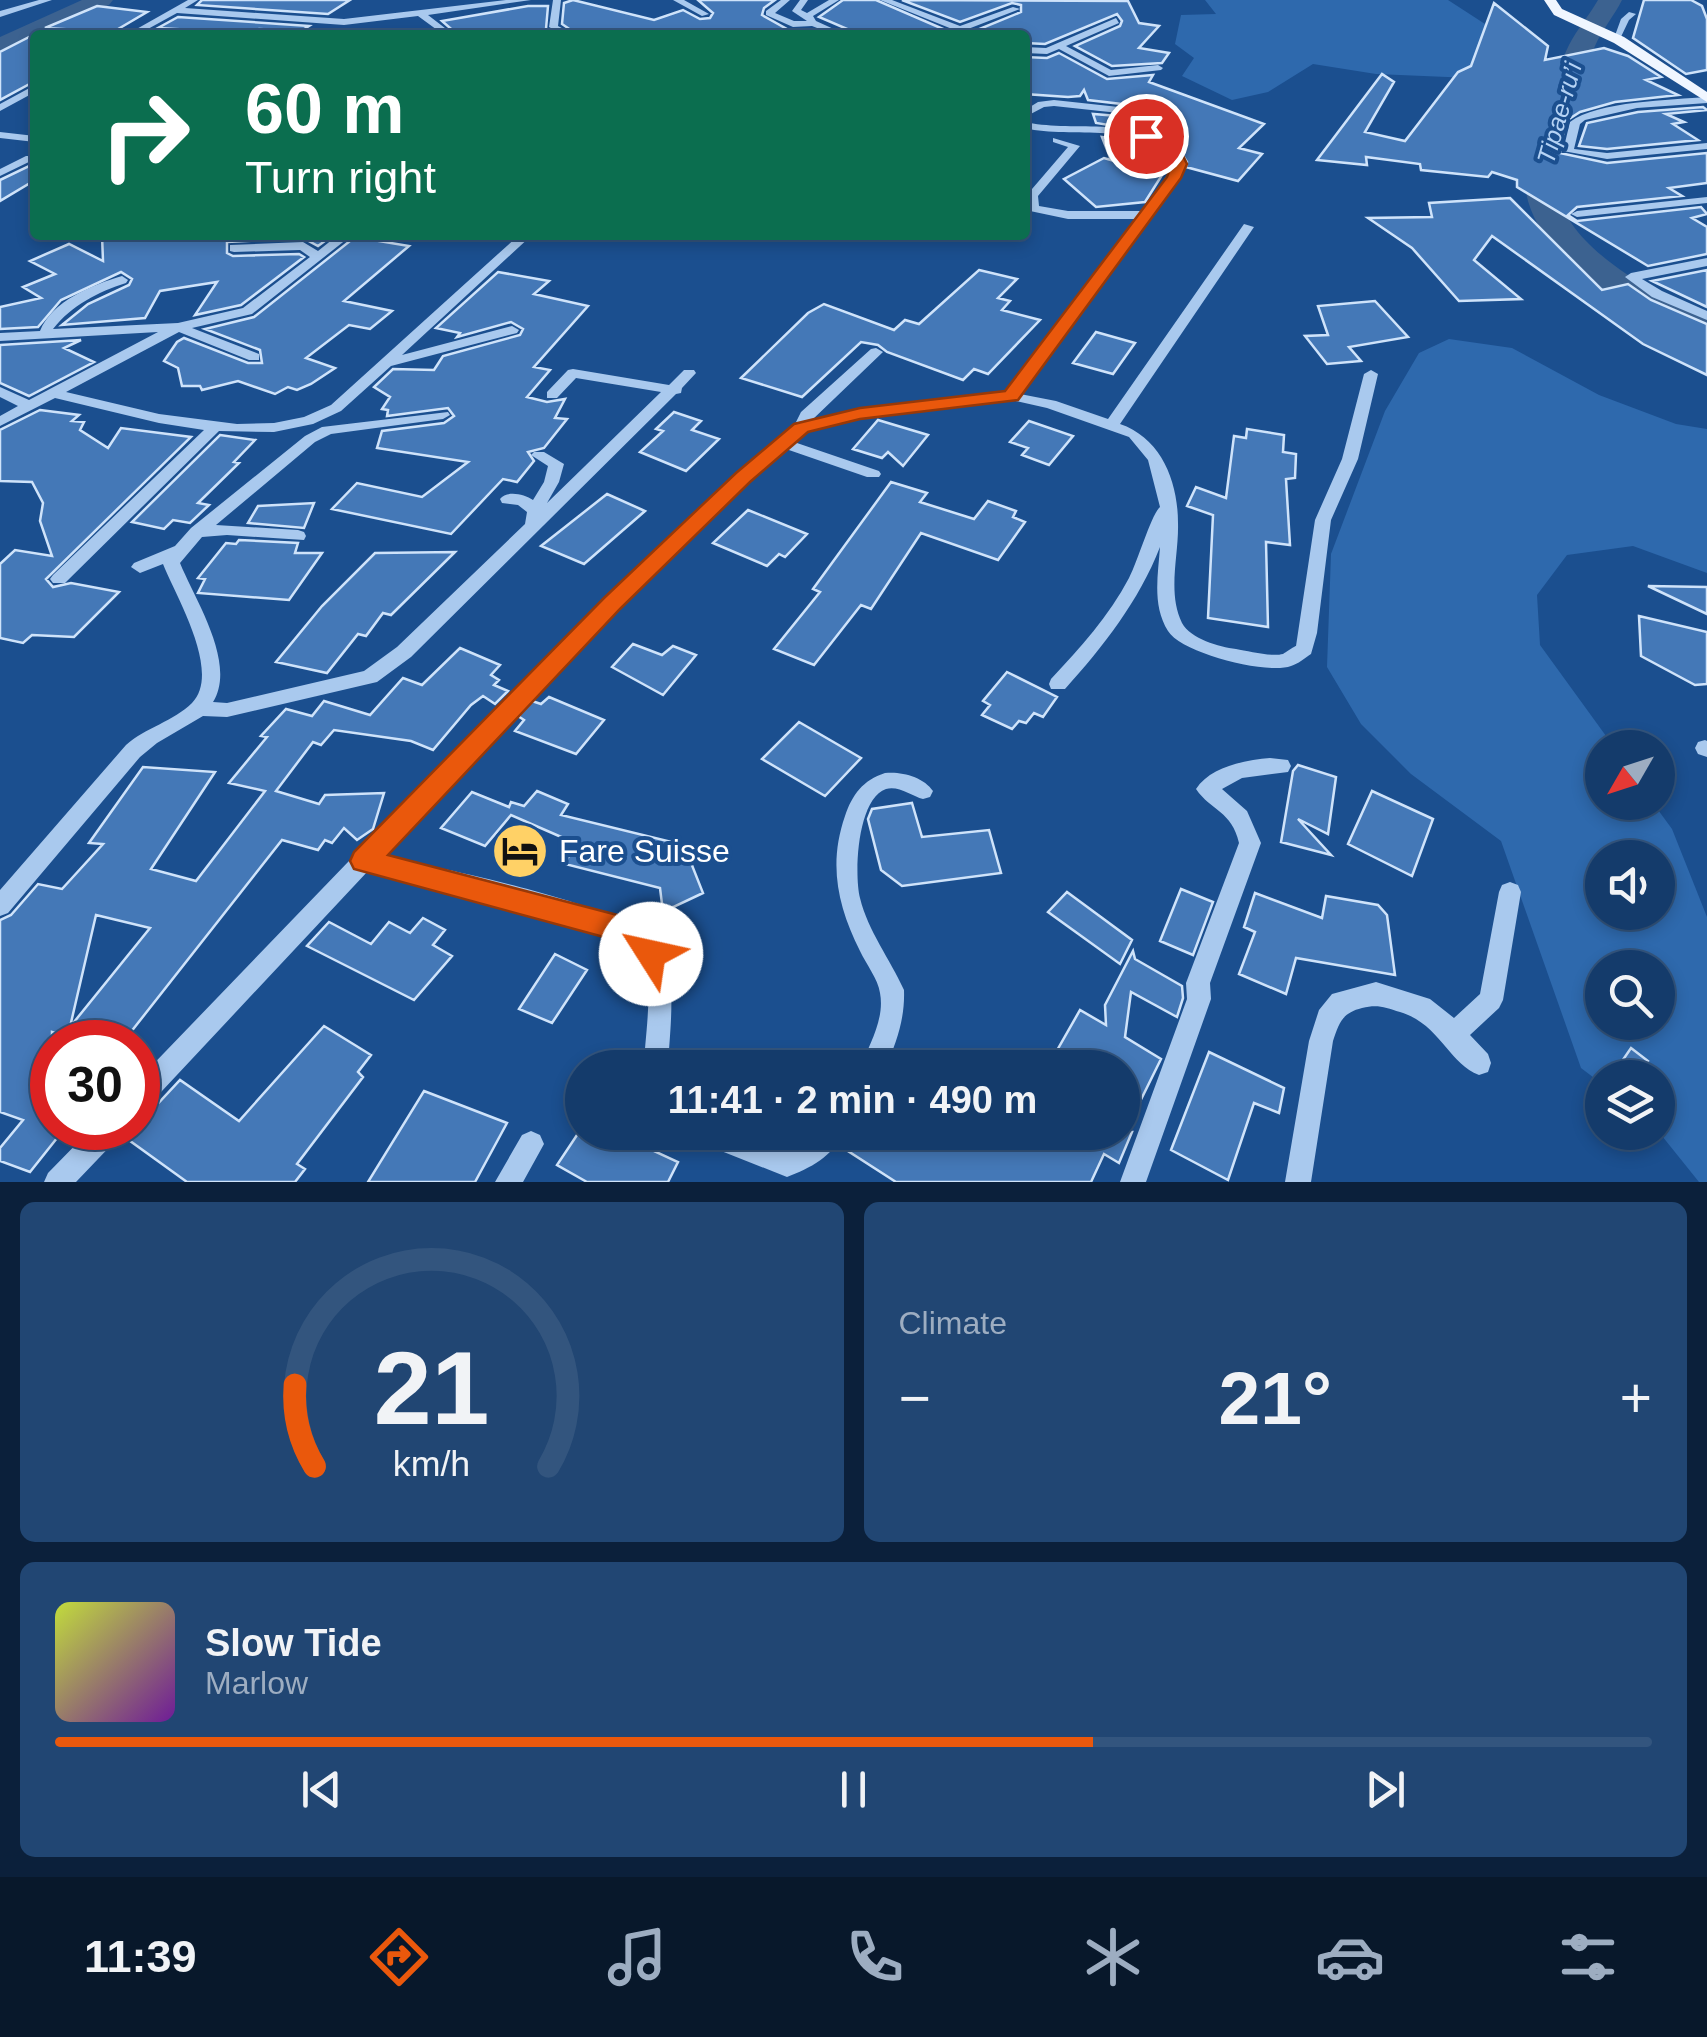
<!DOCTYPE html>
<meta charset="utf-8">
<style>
:root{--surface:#143b6b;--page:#214673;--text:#f1f3f6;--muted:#9dadc1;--line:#33557e;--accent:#ea580c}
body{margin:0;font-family:Helvetica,sans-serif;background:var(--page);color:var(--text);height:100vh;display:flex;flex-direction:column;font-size:38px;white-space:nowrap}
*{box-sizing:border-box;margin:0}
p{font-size:32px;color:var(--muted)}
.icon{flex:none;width:55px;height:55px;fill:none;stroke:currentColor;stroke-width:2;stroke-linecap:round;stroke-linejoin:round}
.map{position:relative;height:1182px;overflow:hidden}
.panel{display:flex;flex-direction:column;gap:20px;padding:20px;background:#0b203b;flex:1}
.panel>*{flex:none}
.hud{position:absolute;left:30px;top:30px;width:1000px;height:210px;border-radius:10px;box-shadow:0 5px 15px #0003,0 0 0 2px var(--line);background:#0b6e4f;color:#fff;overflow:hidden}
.needle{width:65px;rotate:231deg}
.fabs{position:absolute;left:1585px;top:730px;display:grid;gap:20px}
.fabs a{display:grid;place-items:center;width:90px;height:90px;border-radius:50%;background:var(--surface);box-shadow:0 5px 15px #0003,0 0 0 2px var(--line);font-size:50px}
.speed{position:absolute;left:30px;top:1020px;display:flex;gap:20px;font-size:50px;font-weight:700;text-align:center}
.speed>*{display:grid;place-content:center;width:130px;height:130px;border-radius:50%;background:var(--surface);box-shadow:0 5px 15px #0003,0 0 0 2px var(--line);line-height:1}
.speed .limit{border:15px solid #d22;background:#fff;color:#111}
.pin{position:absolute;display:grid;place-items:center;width:85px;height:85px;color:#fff;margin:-42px;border:5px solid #fff;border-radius:50%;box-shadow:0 2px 10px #0007}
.me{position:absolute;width:110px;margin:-55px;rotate:305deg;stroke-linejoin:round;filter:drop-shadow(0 0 8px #0008)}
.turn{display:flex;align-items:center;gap:35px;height:210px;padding:0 50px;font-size:45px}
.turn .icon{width:130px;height:130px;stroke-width:2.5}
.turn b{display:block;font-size:70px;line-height:85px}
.big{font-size:75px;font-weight:700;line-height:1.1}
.panel .widget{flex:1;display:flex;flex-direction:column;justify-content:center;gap:15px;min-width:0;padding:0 35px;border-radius:15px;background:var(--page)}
.panel .dial{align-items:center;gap:0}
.dial svg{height:260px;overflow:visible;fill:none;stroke:var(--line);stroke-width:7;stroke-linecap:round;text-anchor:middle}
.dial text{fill:var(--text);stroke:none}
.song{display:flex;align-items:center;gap:30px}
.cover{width:120px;height:120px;border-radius:15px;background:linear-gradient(135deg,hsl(70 70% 55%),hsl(280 70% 35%))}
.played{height:10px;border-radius:5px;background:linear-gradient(90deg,var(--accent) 65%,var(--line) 65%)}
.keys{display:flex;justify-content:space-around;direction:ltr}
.heat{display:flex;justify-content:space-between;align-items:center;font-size:55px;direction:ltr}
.panel .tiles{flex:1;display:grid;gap:20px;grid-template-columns:1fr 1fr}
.widget:last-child{grid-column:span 2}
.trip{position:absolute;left:565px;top:1050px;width:575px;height:100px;border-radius:50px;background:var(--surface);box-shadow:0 5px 15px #0003,0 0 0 2px var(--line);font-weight:700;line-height:100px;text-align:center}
.menu{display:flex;height:160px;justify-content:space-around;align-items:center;background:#08182b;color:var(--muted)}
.menu .icon{width:70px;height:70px}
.menu .current{color:var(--accent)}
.menu b{font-size:45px;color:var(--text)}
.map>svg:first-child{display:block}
.green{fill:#2e69ad;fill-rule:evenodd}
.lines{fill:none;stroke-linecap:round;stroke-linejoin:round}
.river{fill:#3c6290;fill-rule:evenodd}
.building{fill:#4478b7;stroke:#cfe3fa;stroke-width:2.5;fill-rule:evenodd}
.minor{fill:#a9c9ee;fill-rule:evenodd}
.major{fill:#f0f6ff;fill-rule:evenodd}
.route{fill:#ea580c;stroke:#983908;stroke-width:2.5}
.labels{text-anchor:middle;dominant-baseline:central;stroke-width:8;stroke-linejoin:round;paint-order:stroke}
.far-water-label{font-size:25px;font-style:italic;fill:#b5d3f5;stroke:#1b4f8f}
.near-poi-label{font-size:32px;fill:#fff;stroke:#1b4f8f;text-anchor:start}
</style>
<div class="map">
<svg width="1707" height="1182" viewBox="0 0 1707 1182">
<rect width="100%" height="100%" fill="#1b4f8f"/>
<!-- green -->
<path class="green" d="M1205,0H1448L1502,35L1471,78L1376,74L1313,64L1268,92L1232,100L1182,76L1194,58L1175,44L1181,15L1216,14Z
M1449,339L1512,348L1599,395L1676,424L1707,429V573L1633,546L1567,555L1537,595L1540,645L1614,747L1602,748V802L1653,803L1672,829L1707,917V1182H1699L1658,1131V1078H1602V1084L1581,1068L1501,841L1411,774L1361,724L1327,667L1331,554L1385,411L1419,353ZM1602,858H1658V912H1602ZM1602,968H1658V1022H1602Z"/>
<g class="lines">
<!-- river -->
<path class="river" d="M82,0H113L109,5L46,35H35V40L0,55V37Z
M1598,0H1622C1614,16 1602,30 1595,46C1582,74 1554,157 1557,186C1563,248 1657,294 1707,318V344C1671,335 1636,312 1605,291C1571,268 1533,234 1526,192C1521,164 1556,72 1569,45C1577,29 1589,16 1598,0Z"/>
</g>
<!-- building -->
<path class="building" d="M202,0H350L328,14L197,5Z
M573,0L654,20L683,10L700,19L710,18L713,13L698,0H775L764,8L762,15L785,28L764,35H578L562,24L564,3Z
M843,0H876L957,35H861L819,17Z
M902,0L1128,1L1139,23L1159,26L1139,48L1169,53L1162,63L1112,66L1075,46L1120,26L1122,21L1117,14L1045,44L1025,43V35H982L977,30L1021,12V5L1012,3L960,22Z
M1644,0H1691L1702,6L1707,19V70L1686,74L1633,38Z
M1494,3L1548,46L1545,60L1604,48L1628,56L1661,77L1646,80L1678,95L1615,102L1580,112L1566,121L1560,153L1607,163L1707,153V183L1669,188L1682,196L1577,207L1568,215L1577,221L1701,207L1707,214L1692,218L1707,227V254L1648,266L1517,187V180L1492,172L1488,177L1421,170L1420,164L1366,157L1367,165L1317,160L1382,74L1394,82L1365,132L1405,141L1458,72L1471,66Z
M97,6L147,12L113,32L45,28Z
M528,6H548L546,29L556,35H458L442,21Z
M178,17L309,26L301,31L259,29L249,35H205L211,31L158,28Z
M35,34V81L0,100V52Z
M1059,53L1107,79L1153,75L1149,82L1264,124L1239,148L1262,154L1238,181L1186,167L1187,162L1176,144L1158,133L1096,123L1093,114L1130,117L1137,112L1130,105L1088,100L1084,90L1080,96L1068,97L1025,94V57L1047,58Z
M1703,107L1707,110L1666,114L1684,122L1673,124L1698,140L1607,149L1579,146L1587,123L1638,112Z
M1102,137L1143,144L1169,164L1145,202L1096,207L1064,179L1104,158L1111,160Z
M29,166L35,167V180L0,201V180Z
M1510,198L1602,290L1628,284L1651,300L1707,324V375L1643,344L1492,236L1474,260L1521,299L1459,301L1412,248L1368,218L1432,217L1429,203Z
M102,235H186V240L216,235L329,238L318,246L303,238L227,242V253L233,256L299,254L304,257L241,305L195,315L217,282L160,291L145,318L62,325L88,304L129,285L132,279L121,272L61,300L38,327L0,329V307L41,298L23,287L55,274L30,261L69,244L103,261Z
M355,237L409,246L344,301L392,311L370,329L349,325L306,358L335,368L311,384L297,390L288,387L275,394L238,381L202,390L200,386H182L178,368L164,361L177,342L184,338L248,363H262L260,350L205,329L254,317Z
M979,270L1017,279L998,298L1010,301L1002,310L1040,320L988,374L974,369L963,380L887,352L878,345L861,342L802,397L741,378L808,313L824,304L894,330L905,320L919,324Z
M1707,270V307L1652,281Z
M498,272L549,281L534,294L588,306L534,367L550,370L527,397L547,402L565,399L555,418L567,419L544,448L528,452L534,461L517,482L503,479L451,534L332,509L357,483L422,497L468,462L377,448L382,431L444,423L454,416L448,408L387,416L388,410L382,409L390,397L374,387L393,369L434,370L443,356L520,335L523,329L511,322L457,337L460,333L436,328Z
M1375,301L1408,337L1349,347L1361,361L1327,364L1305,336L1328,335L1318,306Z
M1096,332L1135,343L1113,374L1073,363Z
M81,340L64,348L94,362L29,396L0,383V345Z
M40,410L79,415L72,421L84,422L80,430L108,448L121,428L191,437L46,579L53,587L71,583L119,592L74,637L32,635L23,643L0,638V564L15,550L52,556L40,521L43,503L32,482L0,481V430Z
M674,412L701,421L692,430L719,439L686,471L640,452L663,431L656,429Z
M878,420L928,435L903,466L888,452L882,458L853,449Z
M1029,421L1073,436L1049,465L1022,455L1028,448L1010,442Z
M1247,429L1284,435L1283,452L1296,454L1295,478L1286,479L1290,545L1266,542L1268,627L1208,618L1213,515L1187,506L1196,487L1226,498L1234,436L1246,438Z
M220,435L255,440L234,462L239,463L198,503L209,505L190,523L173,520L164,529L132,522Z
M891,482L927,493L920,502L974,519L988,501L1016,511L1013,517L1025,522L998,560L921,533L871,609L861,605L814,665L774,649L820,592L813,589Z
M607,494L645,511L584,564L541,546Z
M314,503L304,528L248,523L258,506Z
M748,510L807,534L785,557L779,554L767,566L713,543Z
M239,540L298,543L295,553H322L289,600L198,593L205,579L198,578L226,543L236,544Z
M455,552L391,615L383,613L366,636L358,634L327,673L276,662L322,606L375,553Z
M1648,586L1707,587V614Z
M1639,616L1707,632V684L1695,685L1641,656Z
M633,644L662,655L673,646L696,655L663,695L612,667Z
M460,648L500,665L491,675L499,680L494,685L508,691L495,704L483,696L471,705L433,750L411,741L334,730L321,745L313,742L276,791L319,804L325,795L384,793L373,829L357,840L344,828L332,843L325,840L318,850L282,840L123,1042H83L52,1032V1128H65L30,1172L0,1161V1148L23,1120L0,1112V920L11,915L38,884L62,889L103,844L89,843L143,767L215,772L151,869L196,881L265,791L229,783L267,737L261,736L286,709L312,716L324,701L370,715L403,678L422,685ZM96,915L150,928L70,1027Z
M1007,672L1057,697L1043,717L1034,713L1026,723L1019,721L1012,729L982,715L990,705L983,701Z
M549,697L604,720L576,754L515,731L524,720L518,716L532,701L541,704Z
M799,722L861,758L825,796L762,759Z
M1298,765L1336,777L1328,834L1298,819L1331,855L1281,842L1293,771Z
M537,791L568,804L561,815L684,845L703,893L663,912L660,888L565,864L575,843L511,815L485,846L441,828L472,792L509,807L511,802L524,806Z
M1372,791L1433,819L1412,876L1348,844Z
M912,803L922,837L989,830L1001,873L902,886L881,870L868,819L872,809Z
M1181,889L1213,902L1193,955L1160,941Z
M1067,892L1132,940L1120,964L1048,912Z
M1255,893L1322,918L1326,896L1378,905L1387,915L1395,975L1296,958L1286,994L1239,974L1255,932L1244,927Z
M423,918L445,930L433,945L452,956L414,1000L307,946L329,922L371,944L389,922L410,933Z
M1133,951L1135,959L1182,986L1183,998L1177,1017L1131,992L1125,1037L1161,1059L1125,1132H1132L1119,1163L1104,1154L1091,1182H896L848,1151L860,1132H1122V1068H1047L1080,1010L1106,1025L1105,1005Z
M555,954L587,970L552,1023L519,1009Z
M324,1026L371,1055L358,1072L363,1077L297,1164L305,1169L295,1182H187L126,1138L180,1080L239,1121Z
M1631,1048L1648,1061L1639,1078H1630L1618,1067Z
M1209,1052L1284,1088L1279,1113L1254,1103L1228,1180L1171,1150Z
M424,1091L507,1123L475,1182H368Z
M579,1132H613L678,1162L668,1182H587L557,1165Z"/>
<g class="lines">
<!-- minor -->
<path class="minor" d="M39,0H52L0,17V11Z
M188,0H198L185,8L344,19L506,0H531L428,15L454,35H444L418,16L344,25L177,13L137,35H126Z
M553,0H561L558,26L575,35H564L549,27Z
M673,0H684L709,14L702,16Z
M781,0H790L775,13L794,21H807L792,11L800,0H808L801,10L807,13L829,0H839L813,16L816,21L847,35H835L812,26L793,27L766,15V11Z
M880,0H892L960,26L1013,7L1020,9L968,29L979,35H967Z
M1629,12L1636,14L1629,20L1619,41H1613L1621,19Z
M1116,18L1119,23L1066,46L1111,70L1158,65L1163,68L1161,70L1109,76L1059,49L1047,54L1025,53V47L1046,48Z
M35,85V92L0,111V104Z
M1707,97V103L1637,108L1585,120L1580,124L1574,149L1607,153L1707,143V149L1607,159L1563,151L1570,122C1597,101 1672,100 1707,97Z
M1054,100L1128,108L1133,111L1128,114L1054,106L1044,107L1025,117V110L1038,102Z
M1025,122C1066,132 1139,117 1171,145C1176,150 1180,158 1184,164L1165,199L1020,394L1056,401L1108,419L1244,224L1254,227L1120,424C1161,438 1178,481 1178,523C1179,556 1167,592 1182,623C1191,639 1219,647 1236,649C1248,651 1271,657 1283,654C1283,654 1295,646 1296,646L1315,520L1342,459L1364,374L1371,370L1378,374L1358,459L1331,520L1317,633L1311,654C1305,658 1298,664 1291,666C1267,675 1181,653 1168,631C1152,605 1158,576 1160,547C1139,601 1103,647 1065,689H1051L1049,684L1051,679C1080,648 1109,616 1129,578C1138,561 1151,515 1160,507L1148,460L1129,437L1047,408L1011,400L860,418L806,431L794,442L879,471L881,474L879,477H867L786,449L749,481L523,705L382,856C436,867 630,905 659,945C679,973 669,1035 668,1068H644C644,1040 655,985 642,961C621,921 416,882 368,871L147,1107L138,1110V1080L509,695L737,475L794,426L801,412L871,349L876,348L883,352L811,421L860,410L1006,392L1139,219H1068L1030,211L1026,196L1068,147L1053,142V138L1080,146L1038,196L1039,206L1068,211H1144L1174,164C1143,118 1072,140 1025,128Z
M0,132L35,136V142L0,138Z
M26,156H34L35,159L0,176V169Z
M35,193V206L29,203V196Z
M1707,197V203L1577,217L1571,214L1577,211Z
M338,235H352L252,314L192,328L259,354V360H249L179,332L66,392L159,414L237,424L274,423L304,417L331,405L519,235H532L402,355L512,326L519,330L517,333L391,366L341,411L313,424L274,432L219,431L65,583H53L50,579L53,575L204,430L159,423L55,398L0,426V416L18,406L0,397V387L29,400L158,332L0,341V333L40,331C52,301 92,285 122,276L128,280L126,283C98,292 72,305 53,329L178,323L243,308L310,257L300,250L234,252L230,251V245L303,242L318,251Z
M1707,258V266L1642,279L1662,291L1707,311V320L1652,297L1625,277L1631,273Z
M573,369L669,385L684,370H694L696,373L682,388L681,393L676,394L411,657L377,682L227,717L203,716L157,743L140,757L8,913L0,916V890L126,745C145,728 174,721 192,703C222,672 176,597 163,564L140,573L131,567L134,563L175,546L191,528L305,436L322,427L448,412L450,415L443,419L331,434L315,442L216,525L298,530L304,532L306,536L304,540L227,535L202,537L180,563C195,600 237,663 213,702L227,703L364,671L397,647L525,524L527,512L518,505L502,503L500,499C507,490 524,494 533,500L544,482L548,466L531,455L534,452H544L564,464L559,482L547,503L661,392L576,378L557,398H547V392L568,370Z
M1705,740L1707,741V757L1698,754L1695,748L1698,742Z
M1270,758L1288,760L1291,766L1288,772L1242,778L1222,789L1247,811L1261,843L1210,983L1211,999L1146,1182H1120L1187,999L1186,983L1239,843C1232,811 1211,811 1196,789C1210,767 1245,760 1270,758Z
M885,773C901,771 924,777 933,791L930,797L923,799C912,796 898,785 886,789C857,799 854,874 860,898C868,931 890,959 904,990C905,1018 897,1042 885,1068H860C869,1045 885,1019 880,993C878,979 866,964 860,951C838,907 828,865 845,816C852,795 863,780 885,773Z
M1510,882L1518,885L1521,892L1503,1000L1499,1008L1470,1035L1488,1054L1491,1063L1488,1072L1479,1075C1448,1063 1440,1024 1400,1012C1385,1007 1377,1004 1362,1008C1342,1013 1339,1023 1333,1041L1311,1182H1285L1309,1041L1319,1010L1332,994L1376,982L1430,999L1454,1018L1480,994L1499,892L1502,885Z
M92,1128H123L119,1137L76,1182H44L48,1173Z
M531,1131L540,1135L544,1144L523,1182H495L522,1135Z
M692,1132H740L787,1151L796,1147L811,1132H843C833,1157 810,1168 787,1177L696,1141Z"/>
<!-- major -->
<path class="major" d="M1544,0H1556L1562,9L1624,37L1707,92V102L1614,43L1554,15Z"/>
</g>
<!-- route -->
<path class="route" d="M1146,132C1168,138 1178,143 1187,164L1181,178L1018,400L860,419L808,432L750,482L620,609L388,855L625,917C644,925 658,934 666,954L662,963L651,967C635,961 627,946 611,939L354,869L350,861L354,852L604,598L736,473L794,424L860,408L1005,391L1167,177L1172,164C1165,145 1153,147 1140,136Z"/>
<!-- icons -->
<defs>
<g id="hotel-disc" transform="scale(2.875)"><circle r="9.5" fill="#ffd166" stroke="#1b4f8f"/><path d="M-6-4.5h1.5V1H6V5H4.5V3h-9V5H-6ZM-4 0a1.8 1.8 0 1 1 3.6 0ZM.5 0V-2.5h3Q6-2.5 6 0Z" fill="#111"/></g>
</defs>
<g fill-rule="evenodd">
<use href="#hotel-disc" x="520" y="851"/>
</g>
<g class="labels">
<!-- far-water labels -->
<g class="far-water-label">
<text transform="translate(1559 113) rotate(-74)">Tipae-ru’i</text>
</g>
<!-- near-poi labels -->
<g class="near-poi-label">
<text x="559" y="851">Fare Suisse</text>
</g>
</g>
</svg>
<div class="fabs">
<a><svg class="needle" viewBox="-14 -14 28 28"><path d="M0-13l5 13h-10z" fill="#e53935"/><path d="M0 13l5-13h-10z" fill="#9dadc1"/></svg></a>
<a><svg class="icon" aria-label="sound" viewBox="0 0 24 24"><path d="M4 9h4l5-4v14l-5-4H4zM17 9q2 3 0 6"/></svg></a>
<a><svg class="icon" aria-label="search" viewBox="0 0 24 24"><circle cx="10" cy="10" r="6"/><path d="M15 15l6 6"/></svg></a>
<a><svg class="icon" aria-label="layers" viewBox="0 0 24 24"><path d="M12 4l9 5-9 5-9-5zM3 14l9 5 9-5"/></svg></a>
</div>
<div class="speed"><div class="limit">30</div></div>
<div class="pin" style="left:1146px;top:136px;background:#d93025"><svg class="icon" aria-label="arrive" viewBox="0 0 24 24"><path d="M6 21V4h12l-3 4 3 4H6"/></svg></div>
<svg class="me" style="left:651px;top:954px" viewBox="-20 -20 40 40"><circle r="19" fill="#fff"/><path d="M0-13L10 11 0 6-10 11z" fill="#ea580c"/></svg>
<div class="trip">11:41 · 2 min · 490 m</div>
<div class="hud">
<div class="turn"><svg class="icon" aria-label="right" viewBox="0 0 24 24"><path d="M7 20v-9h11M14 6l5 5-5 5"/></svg><div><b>60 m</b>Turn right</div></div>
</div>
</div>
<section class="panel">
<div class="tiles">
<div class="widget dial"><svg viewBox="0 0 100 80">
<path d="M14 69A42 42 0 1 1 86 69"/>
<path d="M14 69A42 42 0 0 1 8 44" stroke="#ea580c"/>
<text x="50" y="56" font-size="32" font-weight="700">21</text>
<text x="50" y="72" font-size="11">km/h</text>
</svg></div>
<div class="widget"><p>Climate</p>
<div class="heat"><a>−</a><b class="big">21°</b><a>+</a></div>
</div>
<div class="widget">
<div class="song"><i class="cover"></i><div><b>Slow Tide</b><p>Marlow</p></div></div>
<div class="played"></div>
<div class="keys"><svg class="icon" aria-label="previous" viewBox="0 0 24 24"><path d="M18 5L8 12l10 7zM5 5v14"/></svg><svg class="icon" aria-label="pause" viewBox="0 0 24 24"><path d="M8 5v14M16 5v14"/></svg><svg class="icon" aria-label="next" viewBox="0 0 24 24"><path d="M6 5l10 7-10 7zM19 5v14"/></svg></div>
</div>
</div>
</section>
<nav class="menu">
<b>11:39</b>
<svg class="icon current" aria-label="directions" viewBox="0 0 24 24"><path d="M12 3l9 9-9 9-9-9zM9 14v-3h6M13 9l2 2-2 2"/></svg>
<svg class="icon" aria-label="music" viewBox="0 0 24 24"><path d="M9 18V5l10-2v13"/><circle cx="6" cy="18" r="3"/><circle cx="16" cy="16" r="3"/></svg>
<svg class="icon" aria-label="phone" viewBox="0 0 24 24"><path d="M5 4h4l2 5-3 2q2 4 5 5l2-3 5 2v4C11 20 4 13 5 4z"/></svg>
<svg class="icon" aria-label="climate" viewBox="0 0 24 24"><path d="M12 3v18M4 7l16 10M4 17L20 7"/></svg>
<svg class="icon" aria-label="car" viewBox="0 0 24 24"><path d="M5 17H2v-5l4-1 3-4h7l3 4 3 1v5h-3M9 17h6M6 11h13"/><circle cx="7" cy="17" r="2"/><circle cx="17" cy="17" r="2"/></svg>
<svg class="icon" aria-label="filters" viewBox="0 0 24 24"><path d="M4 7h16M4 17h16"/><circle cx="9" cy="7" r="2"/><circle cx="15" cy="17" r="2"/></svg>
</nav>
